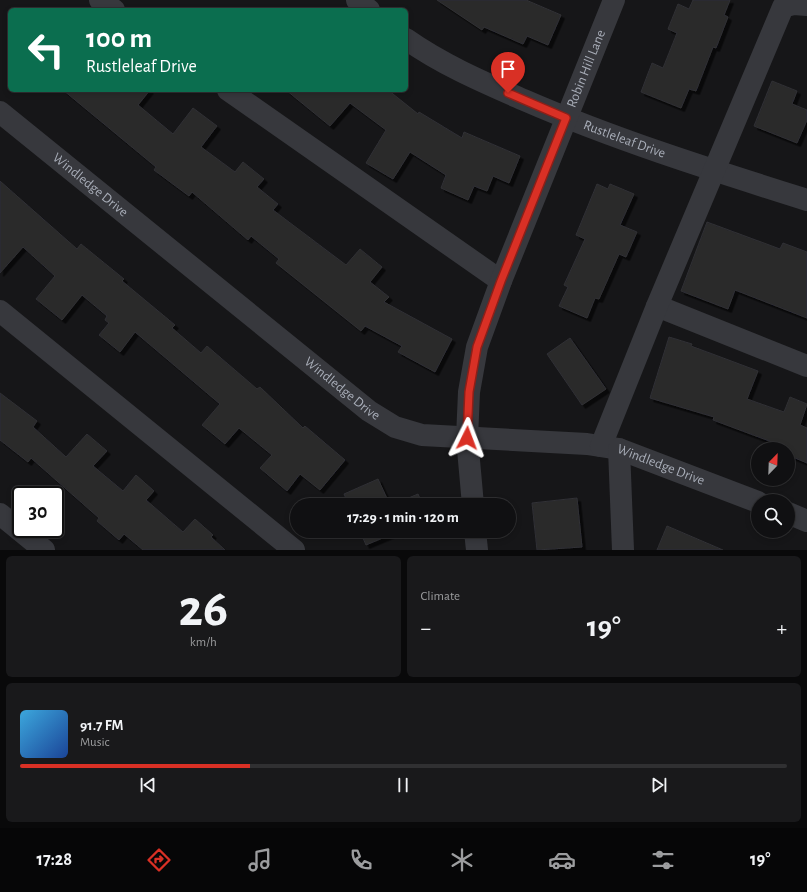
<!DOCTYPE html>
<meta charset="utf-8">
<style>
:root{--surface:#101012;--page:#19191b;--text:#f1f3f6;--muted:#9c9d9f;--line:#303032;--accent:#d93025}
body{margin:0;font-family:"Alegreya Sans",sans-serif;background:var(--page);color:var(--text);height:100vh;display:flex;flex-direction:column;font-size:15px;white-space:nowrap}
*{box-sizing:border-box;margin:0}
p{font-size:13px;color:var(--muted)}
.icon{flex:none;width:22px;height:22px;fill:none;stroke:currentColor;stroke-width:2;stroke-linecap:round;stroke-linejoin:round}
.map{position:relative;height:550px;overflow:hidden}
.panel{display:flex;flex-direction:column;gap:6px;padding:6px;background:#09090a;flex:1}
.panel>*{flex:none}
.hud{position:absolute;left:8px;top:8px;width:400px;height:84px;border-radius:6px;box-shadow:0 2px 6px #0003,0 0 0 1px var(--line);background:#0b6e4f;color:#fff;overflow:hidden}
.needle{width:26px;rotate:23deg}
.fabs{position:absolute;left:751px;top:442px;display:grid;gap:8px}
.fabs a{display:grid;place-items:center;width:44px;height:44px;border-radius:50%;background:var(--surface);box-shadow:0 2px 6px #0003,0 0 0 1px var(--line);font-size:20px}
.speed{position:absolute;left:12px;top:486px;display:flex;gap:8px;font-size:20px;font-weight:700;text-align:center}
.speed>*{display:grid;place-content:center;width:52px;height:52px;border-radius:50%;background:var(--surface);box-shadow:0 2px 6px #0003,0 0 0 1px var(--line);line-height:1}
.speed .limit{border:2px solid #111;border-radius:6px;background:#fff;color:#111}
.pin{position:absolute;display:grid;place-items:center;width:34px;height:34px;color:#fff;margin:-41px -17px;border-radius:50% 50% 50% 0;rotate:-45deg;box-shadow:0 0 4px #0007}
.pin .icon{rotate:45deg}
.me{position:absolute;width:44px;margin:-22px;rotate:3deg;stroke-linejoin:round;filter:drop-shadow(0 0 3px #0008)}
.turn{display:flex;align-items:center;gap:14px;height:84px;padding:0 12px;font-size:18px}
.turn .icon{width:52px;height:52px;stroke-width:2.5}
.turn b{display:block;font-size:28px;line-height:34px}
.big{font-size:30px;font-weight:700;line-height:1.1}
.panel .card{flex:1;display:flex;flex-direction:column;justify-content:center;gap:6px;min-width:0;padding:0 14px;border-radius:6px;background:var(--page)}
.panel .dial{align-items:center;gap:0}
.dial b{font-size:52px;line-height:1}
.song{display:flex;align-items:center;gap:12px}
.cover{width:48px;height:48px;border-radius:6px;background:linear-gradient(135deg,hsl(200 70% 55%),hsl(220 70% 35%))}
.played{height:4px;border-radius:2px;background:linear-gradient(90deg,var(--accent) 30%,var(--line) 30%)}
.keys{display:flex;justify-content:space-around;direction:ltr}
.heat{display:flex;justify-content:space-between;align-items:center;font-size:22px;direction:ltr}
.panel .tiles{flex:1;display:grid;gap:6px;grid-template-columns:1fr 1fr}
.card:last-child{grid-column:span 2}
.trip{position:absolute;left:290px;top:498px;width:226px;height:40px;border-radius:20px;background:var(--surface);box-shadow:0 2px 6px #0003,0 0 0 1px var(--line);font-weight:700;line-height:40px;text-align:center}
.tabs{display:flex;height:64px;justify-content:space-around;align-items:center;background:#060607;color:var(--muted)}
.tabs .icon{width:28px;height:28px}
.tabs .selected{color:var(--accent)}
.tabs b{font-size:18px;color:var(--text)}
.map>svg:first-child{display:block}
.building{fill:#29292c;stroke:#303034;filter:url(#shadow)}
.lines{fill:none;stroke-linecap:round;stroke-linejoin:round}
.minor{stroke:#37383d;stroke-width:22}
.route-casing{stroke:#8d1f18;stroke-width:10}
.route{stroke:#d93025;stroke-width:7}
.labels{text-anchor:middle;dominant-baseline:central;stroke-width:4;stroke-linejoin:round;paint-order:stroke}
.street-label{font-size:14px;fill:#a8adb8;stroke:#111113}
</style>
<div class="map">
<svg width="807" height="550" viewBox="0 0 807 550">
<defs>
<filter id="shadow"><feDropShadow dx="3.5" dy="3.5" stdDeviation="0" flood-color="#0009"/></filter>
</defs>
<rect width="100%" height="100%" fill="#161618"/>
<!-- building -->
<path class="building" d="M437,0H526L561,15L548,45L527,36L523,44L484,27L482,30Z
M693,0H730L724,15L728,17L716,48L713,47L696,91L689,89L681,108L641,92L652,63L663,68L677,33L668,29L678,4L689,9Z
M772,81L797,91L792,104L807,110V120L797,143L754,126Z
M63,90H150L138,105L173,134L193,108L217,126L201,147L235,172L243,162L264,179L257,187L278,204L273,210L346,265L360,249L382,267L370,282L389,297L384,302L452,339L435,372L398,352L402,346L365,326L361,331L276,263L279,259L251,236L248,240L192,192L189,196L154,170L156,167Z
M286,90H388L418,114L419,112L462,138L464,132L520,156L509,183L493,176L487,191L474,186L468,200L441,188L446,175L410,152L393,179L366,163L386,130L350,103L330,126Z
M0,181L77,249L81,244L124,279L122,281L175,325L172,328L201,353L207,346L257,389L260,387L303,428L305,426L345,460L320,490L300,474L287,491L260,468L272,455L239,428L225,444L202,425L220,404L135,332L120,352L99,335L109,323L105,320L107,316L82,295L62,320L36,299L55,276L23,247L0,273Z
M597,184L608,189L610,184L634,194L620,225L637,232L626,257L619,254L599,299L595,298L587,318L559,306L568,287L564,285L585,239L576,235Z
M707,222L780,249L783,243L807,252V318L735,290L728,309L681,291Z
M669,337L692,344L691,346L758,371L747,399L784,412L790,397L807,404L800,425L807,428V463L788,455V449H769L772,442L713,420L714,417L650,398Z
M570,338L606,389L582,405L547,354Z
M0,393L37,421L33,427L66,457L87,434L107,451L93,466L123,491L136,475L154,491L146,500L183,532L195,519L213,535L211,537L225,550H143L124,534L119,540L97,521L99,518L31,458L28,462L0,440Z
M378,479L390,505H349L344,494Z
M418,494L423,505H392Z
M577,498L582,547L537,550L532,503Z
M667,526L723,550H657Z
M360,531H408L399,535L397,532L366,545Z"/>
<g class="lines">
<!-- minor -->
<g class="minor">
<path d="M100,0L114,10"/>
<path d="M357,0L369,10"/>
<path id="s1" d="M406,39C443,65 483,82 524,100C616,140 712,170 807,200"/>
<path d="M228,90L501,281"/>
<path id="s2" d="M0,112L369,411L395,427L422,435L587,444L619,449L758,502"/>
<path d="M657,306L807,366"/>
<path d="M0,311L294,550"/>
<path d="M601,446L657,306L783,7L794,4L807,5"/>
<path d="M619,449L623,550"/>
<path id="s3" d="M473,505L467,438L469,392L477,347L501,281L614,0"/>
<path d="M788,513L807,521"/>
<path d="M0,514L44,550"/>
<path d="M475,531L477,550"/>
</g>
</g>
<g class="lines">
<!-- route casing -->
<g class="route-casing">
<path id="route" d="M467,438L469,392L477,347L501,281L566,118L508,93"/>
</g>
<!-- route -->
<use href="#route" class="route"/>
</g>
<g class="labels">
<!-- street labels -->
<g class="street-label">
<text stroke="none"><textPath href="#s3" startOffset="458">Robin Hill Lane</textPath></text>
<text stroke="none"><textPath href="#s1" startOffset="241">Rustleleaf Drive</textPath></text>
<text stroke="none"><textPath href="#s2" startOffset="116">Windledge Drive</textPath></text>
<text stroke="none"><textPath href="#s2" startOffset="440">Windledge Drive</textPath></text>
<text stroke="none"><textPath href="#s2" startOffset="776">Windledge Drive</textPath></text>
</g>
</g>
</svg>
<div class="fabs">
<a><svg class="needle" viewBox="-14 -14 28 28"><path d="M0-13l5 13h-10z" fill="#e53935"/><path d="M0 13l5-13h-10z" fill="#9c9d9f"/></svg></a>
<a><svg class="icon" aria-label="search" viewBox="0 0 24 24"><circle cx="10" cy="10" r="6"/><path d="M15 15l6 6"/></svg></a>
</div>
<div class="speed"><div class="limit">30</div></div>
<div class="pin" style="left:508px;top:93px;background:#d93025"><svg class="icon" aria-label="arrive" viewBox="0 0 24 24"><path d="M6 21V4h12l-3 4 3 4H6"/></svg></div>
<svg class="me" style="left:467px;top:438px" viewBox="-20 -20 40 40"><path d="M0-17L14 15 0 8-14 15z" fill="#d93025" stroke="#fff" stroke-width="4"/></svg>
<div class="trip">17:29 · 1 min · 120 m</div>
<div class="hud">
<div class="turn"><svg class="icon" aria-label="left" viewBox="0 0 24 24"><path d="M17 20v-9H6M10 6l-5 5 5 5"/></svg><div><b>100 m</b>Rustleleaf Drive</div></div>
</div>
</div>
<section class="panel">
<div class="tiles">
<div class="card dial"><b>26</b><p>km/h</p></div>
<div class="card"><p>Climate</p>
<div class="heat"><a>−</a><b class="big">19°</b><a>+</a></div>
</div>
<div class="card">
<div class="song"><i class="cover"></i><div><b>91.7 FM</b><p>Music</p></div></div>
<div class="played"></div>
<div class="keys"><svg class="icon" aria-label="previous" viewBox="0 0 24 24"><path d="M18 5L8 12l10 7zM5 5v14"/></svg><svg class="icon" aria-label="pause" viewBox="0 0 24 24"><path d="M8 5v14M16 5v14"/></svg><svg class="icon" aria-label="next" viewBox="0 0 24 24"><path d="M6 5l10 7-10 7zM19 5v14"/></svg></div>
</div>
</div>
</section>
<nav class="tabs">
<b>17:28</b>
<svg class="icon selected" aria-label="directions" viewBox="0 0 24 24"><path d="M12 3l9 9-9 9-9-9zM9 14v-3h6M13 9l2 2-2 2"/></svg>
<svg class="icon" aria-label="music" viewBox="0 0 24 24"><path d="M9 18V5l10-2v13"/><circle cx="6" cy="18" r="3"/><circle cx="16" cy="16" r="3"/></svg>
<svg class="icon" aria-label="phone" viewBox="0 0 24 24"><path d="M5 4h4l2 5-3 2q2 4 5 5l2-3 5 2v4C11 20 4 13 5 4z"/></svg>
<svg class="icon" aria-label="climate" viewBox="0 0 24 24"><path d="M12 3v18M4 7l16 10M4 17L20 7"/></svg>
<svg class="icon" aria-label="car" viewBox="0 0 24 24"><path d="M5 17H2v-5l4-1 3-4h7l3 4 3 1v5h-3M9 17h6M6 11h13"/><circle cx="7" cy="17" r="2"/><circle cx="17" cy="17" r="2"/></svg>
<svg class="icon" aria-label="filters" viewBox="0 0 24 24"><path d="M4 7h16M4 17h16"/><circle cx="9" cy="7" r="2"/><circle cx="15" cy="17" r="2"/></svg>
<b>19°</b>
</nav>
